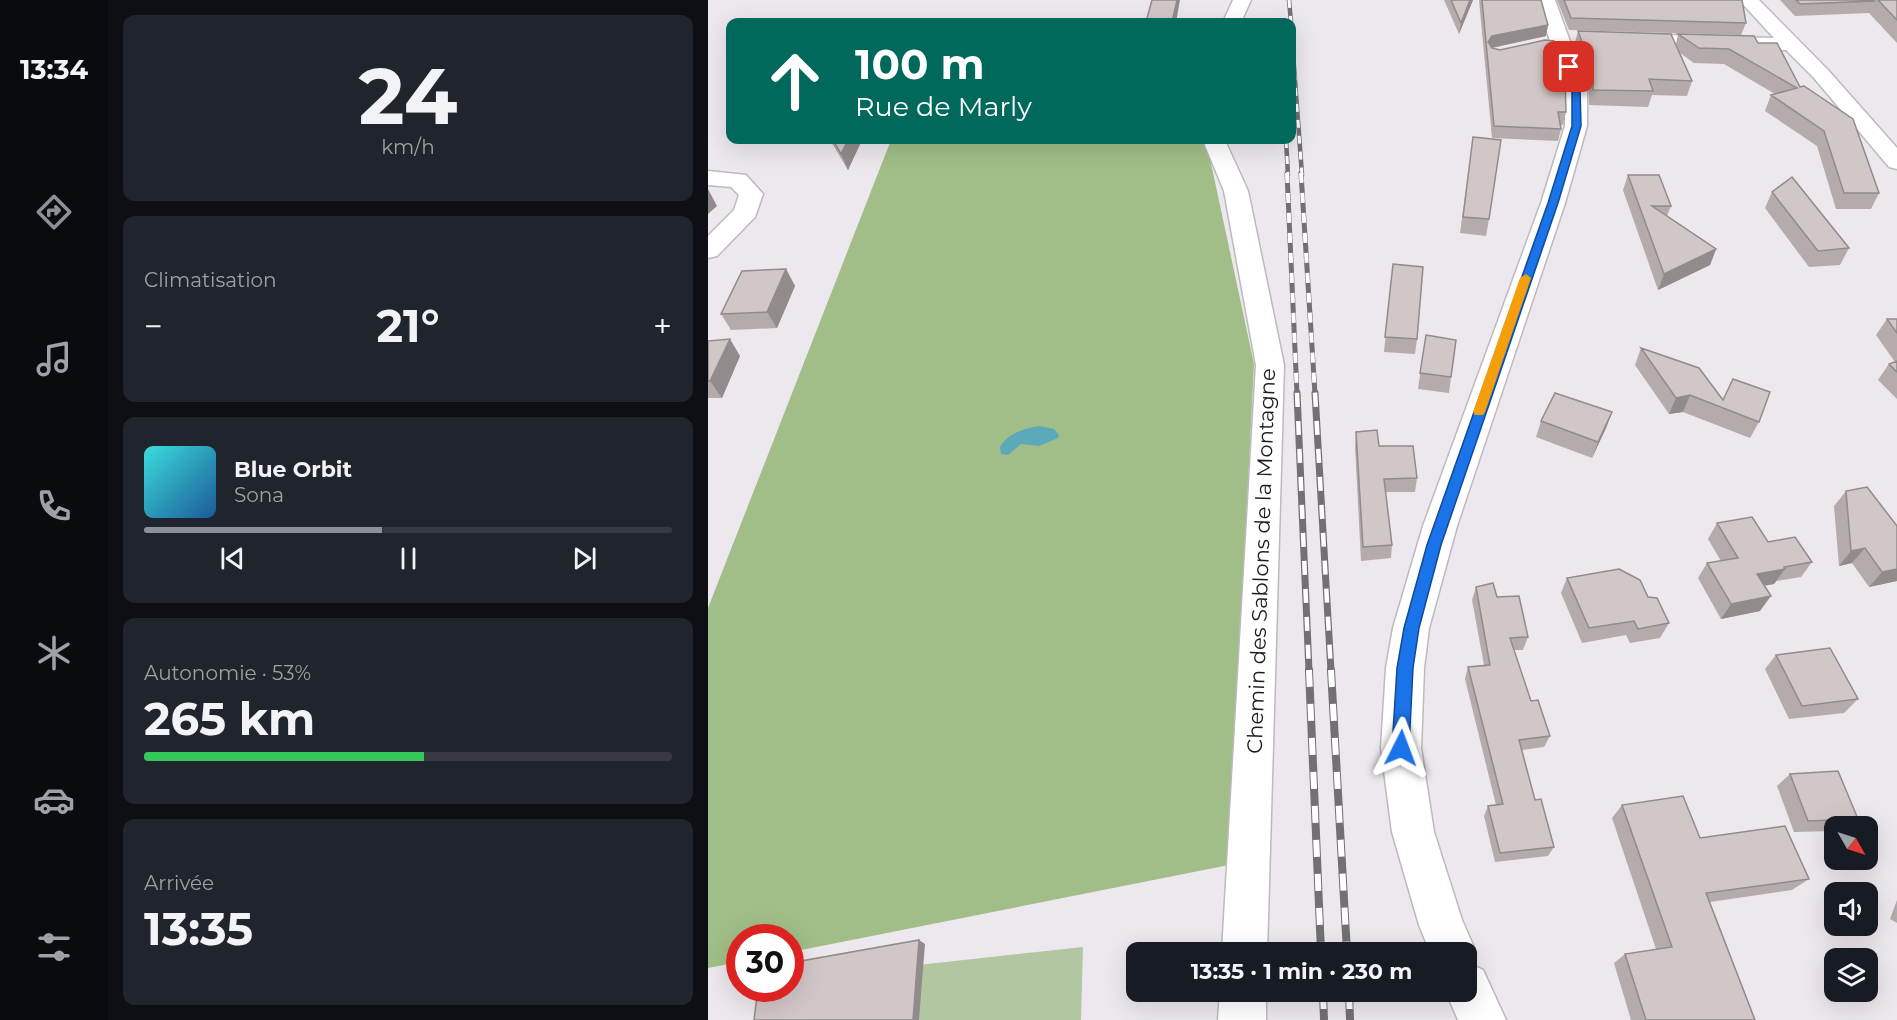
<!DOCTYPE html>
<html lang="fr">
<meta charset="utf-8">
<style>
:root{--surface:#171b24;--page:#20242c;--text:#f1f3f6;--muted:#9ea1a6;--line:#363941;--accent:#8c9099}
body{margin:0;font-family:Montserrat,sans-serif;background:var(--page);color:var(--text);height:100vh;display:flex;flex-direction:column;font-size:22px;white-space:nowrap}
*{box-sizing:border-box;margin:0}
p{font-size:20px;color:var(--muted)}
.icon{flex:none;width:33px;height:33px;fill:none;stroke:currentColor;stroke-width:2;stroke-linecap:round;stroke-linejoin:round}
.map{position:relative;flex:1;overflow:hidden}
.drawer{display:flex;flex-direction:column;gap:15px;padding:15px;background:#0d0f14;width:600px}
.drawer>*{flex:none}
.banner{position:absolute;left:18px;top:18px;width:570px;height:126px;border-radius:12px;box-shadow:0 6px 24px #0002;background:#00695c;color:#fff;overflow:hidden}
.needle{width:39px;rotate:129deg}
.tools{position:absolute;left:1116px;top:816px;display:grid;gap:12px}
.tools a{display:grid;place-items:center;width:54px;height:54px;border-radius:12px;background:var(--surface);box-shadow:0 6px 24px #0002;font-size:30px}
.speed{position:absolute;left:18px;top:924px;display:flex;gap:12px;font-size:30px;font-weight:700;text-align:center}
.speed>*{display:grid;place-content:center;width:78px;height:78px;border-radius:50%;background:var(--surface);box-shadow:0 6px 24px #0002;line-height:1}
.speed .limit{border:9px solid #d22;background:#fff;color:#111}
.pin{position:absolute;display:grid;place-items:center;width:51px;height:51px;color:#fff;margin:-26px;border-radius:12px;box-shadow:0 3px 9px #0006}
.me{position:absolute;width:66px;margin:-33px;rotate:3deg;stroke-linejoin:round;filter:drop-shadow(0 0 4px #0008)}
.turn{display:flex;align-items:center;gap:21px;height:126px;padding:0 30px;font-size:27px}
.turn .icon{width:78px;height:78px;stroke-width:2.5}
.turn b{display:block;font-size:42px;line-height:51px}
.big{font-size:45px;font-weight:700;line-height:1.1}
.drawer .widget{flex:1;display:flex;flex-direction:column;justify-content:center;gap:9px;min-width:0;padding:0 21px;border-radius:12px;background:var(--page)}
.drawer .dial{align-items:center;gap:0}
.dial b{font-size:78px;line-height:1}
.song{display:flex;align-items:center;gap:18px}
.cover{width:72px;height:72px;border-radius:9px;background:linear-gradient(135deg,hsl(180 70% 55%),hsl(210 70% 35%))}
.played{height:6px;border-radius:3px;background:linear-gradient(90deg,var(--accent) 45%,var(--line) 45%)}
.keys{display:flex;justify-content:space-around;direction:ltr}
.heat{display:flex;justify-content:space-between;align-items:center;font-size:33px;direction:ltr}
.charge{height:9px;border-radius:4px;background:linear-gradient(90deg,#34c759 53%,var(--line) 0)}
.trip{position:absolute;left:418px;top:942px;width:351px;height:60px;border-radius:12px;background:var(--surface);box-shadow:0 6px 24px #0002;font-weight:700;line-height:60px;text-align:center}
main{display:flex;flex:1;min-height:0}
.tabs{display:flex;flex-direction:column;width:108px;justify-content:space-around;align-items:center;background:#090b0e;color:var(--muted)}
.tabs .icon{width:42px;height:42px}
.tabs .active{color:var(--accent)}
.tabs b{font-size:27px;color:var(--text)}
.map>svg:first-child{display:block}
.green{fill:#b2c7a1}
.forest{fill:#a1be88}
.water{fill:#5ca9b9}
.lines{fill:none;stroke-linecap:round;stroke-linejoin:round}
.minor-casing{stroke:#beb8bf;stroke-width:3}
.minor{fill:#fff;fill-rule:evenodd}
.rail-far3-casing{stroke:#736f74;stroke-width:4.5}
.rail-far2-casing{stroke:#736f74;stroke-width:5}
.rail-far1-casing{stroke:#736f74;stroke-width:7}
.rail-casing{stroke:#736f74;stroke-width:8}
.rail-far3{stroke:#fff;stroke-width:3;stroke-dasharray:8;stroke-linecap:butt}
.rail-far2{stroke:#fff;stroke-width:4;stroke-dasharray:10;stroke-linecap:butt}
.rail-far1{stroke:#fff;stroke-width:4.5;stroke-dasharray:14;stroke-linecap:butt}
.rail{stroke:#fff;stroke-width:6;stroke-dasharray:17;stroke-linecap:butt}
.wall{fill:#b4abaa}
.shaded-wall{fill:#928b8b}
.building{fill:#d1c7c6;stroke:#928b8b;stroke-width:1.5}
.route{fill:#1a73e8;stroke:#114b97;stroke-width:1.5}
.slow{fill:#f59e0b}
.labels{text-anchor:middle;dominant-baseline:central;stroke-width:5;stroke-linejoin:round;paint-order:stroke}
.street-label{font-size:21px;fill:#1e1c1f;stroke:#fff}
</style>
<main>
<nav class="tabs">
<b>13:34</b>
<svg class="icon active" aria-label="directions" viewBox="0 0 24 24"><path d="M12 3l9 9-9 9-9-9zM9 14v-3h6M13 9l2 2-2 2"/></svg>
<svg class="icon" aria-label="music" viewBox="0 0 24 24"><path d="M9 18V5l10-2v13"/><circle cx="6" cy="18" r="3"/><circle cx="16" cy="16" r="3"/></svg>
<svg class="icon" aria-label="phone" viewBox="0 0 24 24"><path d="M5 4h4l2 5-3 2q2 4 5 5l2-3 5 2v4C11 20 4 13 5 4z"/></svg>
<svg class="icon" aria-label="climate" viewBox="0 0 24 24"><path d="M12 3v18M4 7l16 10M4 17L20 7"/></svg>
<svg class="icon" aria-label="car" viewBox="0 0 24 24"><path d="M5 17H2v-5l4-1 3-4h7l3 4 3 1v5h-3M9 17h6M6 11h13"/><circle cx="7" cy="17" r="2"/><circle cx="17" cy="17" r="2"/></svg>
<svg class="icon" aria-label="filters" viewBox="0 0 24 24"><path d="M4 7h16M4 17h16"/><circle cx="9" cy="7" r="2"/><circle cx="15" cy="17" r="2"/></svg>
</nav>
<section class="drawer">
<div class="widget dial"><b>24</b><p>km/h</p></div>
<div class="widget"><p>Climatisation</p>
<div class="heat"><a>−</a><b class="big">21°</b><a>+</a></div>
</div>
<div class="widget">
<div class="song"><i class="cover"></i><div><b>Blue Orbit</b><p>Sona</p></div></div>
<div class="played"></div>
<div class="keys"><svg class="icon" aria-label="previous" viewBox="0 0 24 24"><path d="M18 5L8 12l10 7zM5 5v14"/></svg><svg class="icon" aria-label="pause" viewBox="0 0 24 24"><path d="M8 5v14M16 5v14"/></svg><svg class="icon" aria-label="next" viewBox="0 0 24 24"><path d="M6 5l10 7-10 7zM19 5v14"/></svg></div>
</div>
<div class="widget"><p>Autonomie · 53%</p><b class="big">265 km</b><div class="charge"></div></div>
<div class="widget"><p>Arrivée</p><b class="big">13:35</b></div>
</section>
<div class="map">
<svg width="1189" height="1020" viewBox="0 0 1189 1020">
<rect width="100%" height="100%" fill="#ede7ee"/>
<!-- green -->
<path class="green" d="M375,947L373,1020H55L82,988L83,979Z"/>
<!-- forest -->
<path class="forest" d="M183,140H498L546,364L521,865L83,952L82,938H32L31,962L0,968V608Z"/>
<!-- water -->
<path class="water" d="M332,426L346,429L351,435L350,438L331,446L313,444L300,455L293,454L292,447C300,433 317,428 332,426Z"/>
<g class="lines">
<!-- minor casing -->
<g class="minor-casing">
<path id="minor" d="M525,0H543L533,22H515Z
M829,0H847L879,88V126L857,203L749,526L721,628L716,668L713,748L726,832L754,920L768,952L763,964L775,970L798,1020H750L738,992H759V952H722L711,925L684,832L673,748L678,668L685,628L715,526L833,203L857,126V88Z
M1031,0H1051L1120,70L1189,148V169L1181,167L1106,78L1078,50L922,46L915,44L912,40L915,36L922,34L1066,38Z
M498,140H520L519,145L540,191L576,365L559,952H514L548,365L516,191L497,145Z
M0,171L38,175L55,194L47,217L9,256L0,258V236L26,210L31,195L23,187L0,185Z
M512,992H558V1020H510Z"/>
</g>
<!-- minor -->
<use href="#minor" class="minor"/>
<!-- rail-far3 casing -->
<g class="rail-far3-casing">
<path id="rail-far3" d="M581,0L583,22
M584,40L594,175
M578,140L580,175"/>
</g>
<!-- rail-far2 casing -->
<g class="rail-far2-casing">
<path id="rail-far2" d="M579,173L589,394
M593,173L607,394"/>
</g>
<!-- rail-far1 casing -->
<g class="rail-far1-casing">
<path id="rail-far1" d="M589,393L601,671
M607,393L623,671"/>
</g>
<!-- rail casing -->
<g class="rail-casing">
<path id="rail" d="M601,670L613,952
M623,670L639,952
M615,992L616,1020
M641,992L642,1020"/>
</g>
<!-- rail-far3 -->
<use href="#rail-far3" class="rail-far3"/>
<!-- rail-far2 -->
<use href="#rail-far2" class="rail-far2"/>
<!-- rail-far1 -->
<use href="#rail-far1" class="rail-far1"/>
<!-- rail -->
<use href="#rail" class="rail"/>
</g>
<!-- wall -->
<path class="wall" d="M736,0H765L751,34Z
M771,0H833L840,25L838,36L784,48L858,112L855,125H852L853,129L850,141L784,138Z
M849,0H1034L1038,23L1033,35L861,30Z
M1072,0H1189V43L1161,13L1087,16Z
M870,31L968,44L970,34L1050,43L1092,87L1171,193L1163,209H1128L1109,146L1057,111L1063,95L1067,94L1016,64L986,63L972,53L984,81L979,96L944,95L940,107L881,105V87L866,46Z
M122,140H154L140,170Z
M763,153L781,219L778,236L752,233Z
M920,175L963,206L959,216L1008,249L1002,265L950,290L915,190Z
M1064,192L1141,248L1132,265L1101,267L1057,208Z
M685,264L709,339L707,354L676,352Z
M78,269L87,286L69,328L23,330L13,314Z
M1179,319H1189V399L1170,380L1181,364L1187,362L1168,335Z
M718,335L743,377L741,393L710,389Z
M0,341L32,356L14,398H0Z
M933,348L1051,422L1042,438L975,412L961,414L927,365Z
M904,412L898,428L884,458L828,437L833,421Z
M648,432L671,446L709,478L707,492H677L684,545L683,558L653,561L647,446Z
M1138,491L1189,526V581L1161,587L1144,563L1131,566L1126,506Z
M1009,523L1060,542L1104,562L1093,577L1068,581L1066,584L1056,585L1052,611L1013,619L990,578L999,563L1013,561L1000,539Z
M859,578L940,597L961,623L952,638L922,643L918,635L874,643L853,593Z
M768,587L789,597L820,637L815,650H806L823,701L842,736L836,747L814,750L827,800L846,847L840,856L787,862L776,816L780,806L788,805L757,679L760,667L776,665L764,600Z
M1068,655L1150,699L1136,713L1081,719L1057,669Z
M1082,774L1150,819L1140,826H1126V831L1086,832L1069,786Z
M914,805L992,838L1101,879L1084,890L1002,902L1047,1020H923L906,963L917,954L948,949L904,818Z
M1189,900V923L1182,919Z"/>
<!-- shaded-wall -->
<path class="shaded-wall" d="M469,0H472L468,22H464Z
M762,0H765L751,34L753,23Z
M840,25L838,36L783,48L780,42L784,36Z
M140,140H154L140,170L133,154Z
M0,189L9,206L0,214Z
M1008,249L1002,265L950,290L956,274Z
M78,269L87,286L69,328L59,312Z
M22,339L32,356L14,398L2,381Z
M982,395L975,412L961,414L968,398Z
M904,412L898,428L884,458L890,442Z
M1157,548L1144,563L1131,566L1143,551Z
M1077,569L1066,584L1039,589L1049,574Z
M1189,569V581L1161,587L1174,572Z
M1063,596L1052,611L1013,619L1023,604Z
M211,940L217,944L211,1020H205Z"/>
<!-- building -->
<path class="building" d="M444,0H469L464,22H438Z
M743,0H762L753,23Z
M774,0H833L840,25L784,36L780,42L784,48L792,50L837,40L846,41L857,76L858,112H850L853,129L786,126Z
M856,0H1034L1038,23L863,18Z
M1088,0H1165L1166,1L1092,4Z
M1170,0H1189V20Z
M870,31L963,34L984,81L941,79L945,91L885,90V72Z
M970,34L1046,36L1050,43H1069L1092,87L1096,86L1145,119L1171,193H1136L1116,131L1063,95L1089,88L1021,49L991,48Z
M765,137L793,140L781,219L755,217Z
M125,140H140L133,154Z
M920,175H951L963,206H944L1008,249L956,274Z
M1084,177L1141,248L1110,251L1064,192Z
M685,264L715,267L709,339L677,337Z
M78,269L59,312L13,314L34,271Z
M1179,319H1189V333Z
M718,335L748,340L743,377L712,373Z
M22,339L2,381H0V341Z
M933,348L991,368L1015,400L1025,379L1062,392L1051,422L982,395L968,398Z
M1189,361V372L1181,364Z
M847,393L904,412L890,442L833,421Z
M669,430L671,446H705L709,478L676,479L684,545L655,547L648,432Z
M1159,487L1189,526V569L1174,572L1157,548L1143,551L1138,491Z
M1044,517L1060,542L1087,537L1104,562L1076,567L1077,569L1049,574L1063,596L1023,604L999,563L1030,558L1009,523Z
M911,569L932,580L940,597L949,598L961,623L930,629L926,621L881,628L859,578Z
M785,583L789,597L811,596L820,637L802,638L823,701L830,700L842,736L811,740L827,800L833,799L846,847L792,853L780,806L795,804L760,667L782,665L768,587Z
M1122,648L1150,699L1094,706L1068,655Z
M1130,771L1150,819L1100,821L1082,774Z
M975,796L992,838L1077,826L1101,879L998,893L1047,1020H938L917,954L964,947L914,805Z
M211,940L205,1020H46L50,988H82V963Z"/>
<!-- route -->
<path class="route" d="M858,65L865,67L872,88L873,126L850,203L733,545L711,628L705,668L701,748L698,754L693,756L687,754L684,748L689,668L696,628L719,545L840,203L864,126V88Z"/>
<!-- slow -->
<path class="slow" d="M818,274L823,278L777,412L775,415H767L765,412L812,278Z"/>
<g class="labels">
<!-- street labels -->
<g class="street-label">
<text transform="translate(553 561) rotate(-88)">Chemin des Sablons de la Montagne</text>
</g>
</g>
</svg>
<div class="tools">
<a><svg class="needle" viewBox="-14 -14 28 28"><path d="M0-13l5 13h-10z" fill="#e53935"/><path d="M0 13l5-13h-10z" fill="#9ea1a6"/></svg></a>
<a><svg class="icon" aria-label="sound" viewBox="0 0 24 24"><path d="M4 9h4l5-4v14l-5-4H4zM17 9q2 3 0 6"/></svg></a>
<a><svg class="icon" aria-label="layers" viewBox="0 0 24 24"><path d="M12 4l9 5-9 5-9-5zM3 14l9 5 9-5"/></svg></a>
</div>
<div class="speed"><div class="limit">30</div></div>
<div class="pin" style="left:861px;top:67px;background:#d93025"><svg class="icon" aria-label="arrive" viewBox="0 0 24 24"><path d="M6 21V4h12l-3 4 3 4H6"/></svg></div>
<svg class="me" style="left:693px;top:748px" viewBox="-20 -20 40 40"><path d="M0-17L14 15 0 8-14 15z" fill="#1a73e8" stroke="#fff" stroke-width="4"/></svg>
<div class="trip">13:35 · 1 min · 230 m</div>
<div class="banner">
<div class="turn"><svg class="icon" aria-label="ahead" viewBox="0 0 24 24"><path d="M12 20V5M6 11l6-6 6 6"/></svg><div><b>100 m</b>Rue de Marly</div></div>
</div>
</div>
</main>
